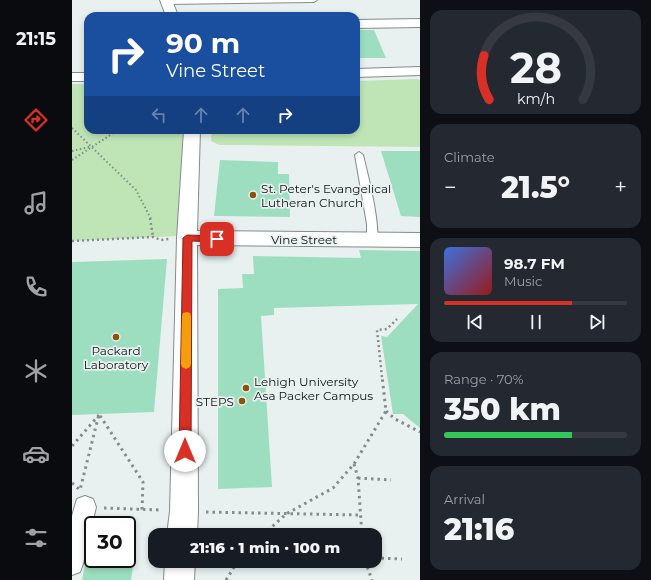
<!DOCTYPE html>
<meta charset="utf-8">
<style>
:root{--surface:#171b24;--page:#242831;--text:#f1f3f6;--muted:#9ea1a6;--line:#363941;--accent:#d93025}
body{margin:0;font-family:Montserrat,sans-serif;background:var(--page);color:var(--text);height:100vh;display:flex;flex-direction:column;font-size:15px;white-space:nowrap}
*{box-sizing:border-box;margin:0}
p{font-size:13px;color:var(--muted)}
.icon{flex:none;width:22px;height:22px;fill:none;stroke:currentColor;stroke-width:2;stroke-linecap:round;stroke-linejoin:round}
.map{position:relative;flex:1;overflow:hidden}
.drawer{display:flex;flex-direction:column;gap:10px;padding:10px;background:#0d0f14;width:231px}
.drawer>*{flex:none}
.hud{position:absolute;left:12px;top:12px;width:276px;height:122px;border-radius:12px;box-shadow:0 2px 6px #0003;background:#1a4fa0;color:#fff;overflow:hidden}
.speed{position:absolute;left:12px;top:516px;display:flex;gap:8px;font-size:20px;font-weight:700;text-align:center}
.speed>*{display:grid;place-content:center;width:52px;height:52px;border-radius:50%;background:var(--surface);box-shadow:0 2px 6px #0003;line-height:1}
.speed .limit{border:2px solid #111;border-radius:6px;background:#fff;color:#111}
.pin{position:absolute;display:grid;place-items:center;width:34px;height:34px;color:#fff;margin:-17px;border-radius:8px;box-shadow:0 2px 6px #0006}
.me{position:absolute;width:44px;margin:-22px;rotate:0deg;stroke-linejoin:round;filter:drop-shadow(0 0 3px #0008)}
.turn{display:flex;align-items:center;gap:14px;height:84px;padding:0 16px;font-size:18px}
.turn .icon{width:52px;height:52px;stroke-width:2.5}
.turn b{display:block;font-size:28px;line-height:34px}
.lanes{display:flex;align-items:center;height:38px;padding:0 16px;background:#0003;justify-content:center;gap:20px;direction:ltr}
.lanes .off{opacity:.35}
.big{font-size:30px;font-weight:800;line-height:1.1}
.drawer .card{flex:1;display:flex;flex-direction:column;justify-content:center;gap:6px;min-width:0;padding:0 14px;border-radius:12px;background:var(--page)}
.drawer .dial{align-items:center;gap:0}
.dial svg{height:104px;overflow:visible;fill:none;stroke:var(--line);stroke-width:7;stroke-linecap:round;text-anchor:middle}
.dial text{fill:var(--text);stroke:none}
.song{display:flex;align-items:center;gap:12px}
.cover{width:48px;height:48px;border-radius:6px;background:linear-gradient(135deg,hsl(220 70% 55%),hsl(0 70% 35%))}
.played{height:4px;border-radius:2px;background:linear-gradient(90deg,var(--accent) 70%,var(--line) 70%)}
.keys{display:flex;justify-content:space-around;direction:ltr}
.heat{display:flex;justify-content:space-between;align-items:center;font-size:22px;direction:ltr}
.charge{height:6px;border-radius:3px;background:linear-gradient(90deg,#34c759 70%,var(--line) 0)}
.trip{position:absolute;left:76px;top:528px;width:234px;height:40px;border-radius:12px;background:var(--surface);box-shadow:0 2px 6px #0003;font-weight:800;line-height:40px;text-align:center}
main{display:flex;flex:1;min-height:0}
.dock{display:flex;flex-direction:column;width:72px;justify-content:space-around;align-items:center;background:#090b0e;color:var(--muted)}
.dock .icon{width:28px;height:28px}
.dock .on{color:var(--accent)}
.dock b{font-size:18px;color:var(--text)}
.map>svg:first-child{display:block}
.green{fill:#bfe5b6}
.building{fill:#9ddec1}
.lines{fill:none;stroke-linecap:round;stroke-linejoin:round}
.service-casing{stroke:#848b8b;stroke-width:2}
.pedestrian-casing{stroke:#848b8b;stroke-width:2}
.minor-casing{stroke:#848b8b;stroke-width:2}
.path-far2{stroke:#868c8b;stroke-width:2;stroke-dasharray:1.5 2.5;stroke-linecap:butt}
.path-far1{stroke:#868c8b;stroke-width:2.5;stroke-dasharray:2 3;stroke-linecap:butt}
.path{stroke:#868c8b;stroke-width:3;stroke-dasharray:2.5 4;stroke-linecap:butt}
.service{fill:#fff;fill-rule:evenodd}
.pedestrian{fill:#fff;fill-rule:evenodd}
.minor{fill:#fff;fill-rule:evenodd}
.route{fill:#d93025;stroke:#8d1f18}
.slow{fill:#f59e0b}
.poi-dot{fill:#8a5306;stroke:#e8f1f0;stroke-width:1.5}
.labels{text-anchor:middle;dominant-baseline:central;stroke-width:3.5;stroke-linejoin:round;paint-order:stroke}
.poi-label{font-size:12px;fill:#101312;stroke:#e8f1f0;text-anchor:start}
.street-label{font-size:12px;fill:#101312;stroke:#e8f1f0}
</style>
<main>
<nav class="dock">
<b>21:15</b>
<svg class="icon on" aria-label="directions" viewBox="0 0 24 24"><path d="M12 3l9 9-9 9-9-9zM9 14v-3h6M13 9l2 2-2 2"/></svg>
<svg class="icon" aria-label="music" viewBox="0 0 24 24"><path d="M9 18V5l10-2v13"/><circle cx="6" cy="18" r="3"/><circle cx="16" cy="16" r="3"/></svg>
<svg class="icon" aria-label="phone" viewBox="0 0 24 24"><path d="M5 4h4l2 5-3 2q2 4 5 5l2-3 5 2v4C11 20 4 13 5 4z"/></svg>
<svg class="icon" aria-label="climate" viewBox="0 0 24 24"><path d="M12 3v18M4 7l16 10M4 17L20 7"/></svg>
<svg class="icon" aria-label="car" viewBox="0 0 24 24"><path d="M5 17H2v-5l4-1 3-4h7l3 4 3 1v5h-3M9 17h6M6 11h13"/><circle cx="7" cy="17" r="2"/><circle cx="17" cy="17" r="2"/></svg>
<svg class="icon" aria-label="filters" viewBox="0 0 24 24"><path d="M4 7h16M4 17h16"/><circle cx="9" cy="7" r="2"/><circle cx="15" cy="17" r="2"/></svg>
</nav>
<div class="map">
<svg width="348" height="580" viewBox="0 0 348 580">
<rect width="100%" height="100%" fill="#e8f1f0"/>
<!-- green -->
<path class="green" d="M346,79L348,80V147L147,145L139,141L140,130H284V81Z
M0,84H16V130H111L106,236L0,241Z"/>
<!-- building -->
<path class="building" d="M284,30H302L314,58H284Z
M309,151H348V217L329,216Z
M148,160L206,162V174H217L218,217L142,216Z
M287,250L348,251V428L331,414H321L309,336L315,337L346,304L202,308V315L189,316L200,487L146,489V289L171,288L170,274H182L181,256L289,258Z
M95,259L82,412L0,415V262Z
M14,559H62L59,580H10Z"/>
<g class="lines">
<!-- service casing -->
<g class="service-casing">
<path id="service" d="M111,0H245L242,2L95,4L92,2L95,0Z
M287,152L291,155C295,171 310,230 304,243H296L295,240V224L283,155Z"/>
</g>
<!-- pedestrian casing -->
<g class="pedestrian-casing">
<path id="pedestrian" d="M13,496L21,499L24,507L11,564L8,572L0,575V516L5,499Z"/>
</g>
<!-- minor casing -->
<g class="minor-casing">
<path id="minor" d="M88,0H100L106,16H94Z
M348,19V27L284,28V20Z
M348,67V75L284,77V69Z
M0,73H16V81H0Z
M112,130H128L125,231L348,233V247L125,245L126,511L125,535H95L98,511L105,238Z
M93,561H123L122,580H92Z"/>
</g>
<!-- path-far2 -->
<path class="path-far2" d="M0,128L64,190L79,219
M0,151L17,147
M0,160L46,130"/>
<!-- path-far1 -->
<path class="path-far1" d="M78,218L81,237
M0,241L81,237L89,240L97,239
M310,377L305,330L315,329L325,319"/>
<!-- path -->
<path class="path" d="M314,411L323,419L348,432
M0,446L27,415
M282,464L286,478L290,535
M286,478L319,480
M0,483L8,490L27,414L71,482L70,510
M32,508L89,510
M134,512L288,515
M191,535L214,514L261,488L282,464L314,411L310,376
M303,558L330,559
M293,561L300,580
M154,580L166,561"/>
<!-- service -->
<use href="#service" class="service"/>
<!-- pedestrian -->
<use href="#pedestrian" class="pedestrian"/>
<!-- minor -->
<use href="#minor" class="minor"/>
</g>
<!-- route -->
<path class="route" d="M115,235L145,236L149,239L145,242L120,241L119,451L117,455L113,456L109,455L107,451L111,238Z"/>
<!-- slow -->
<path class="slow" d="M115,312L118,313L119,316V364L118,367L114,369L110,367L109,364L110,316L111,313Z"/>
<!-- markers -->
<g class="poi-dot">
<circle cx="181" cy="195" r="4"/>
<circle cx="44" cy="337" r="4"/>
<circle cx="174" cy="388" r="4"/>
<circle cx="170" cy="401" r="4"/>
</g>
<g class="labels">
<!-- poi labels -->
<g class="poi-label">
<text x="189" y="188">St. Peter's Evangelical<tspan x="189" dy="14">Lutheran Church</tspan></text>
<text x="44" y="350" text-anchor="middle">Packard<tspan x="44" dy="14">Laboratory</tspan></text>
<text x="182" y="381">Lehigh University<tspan x="182" dy="14">Asa Packer Campus</tspan></text>
<text x="162" y="401" text-anchor="end">STEPS</text>
</g>
<!-- street labels -->
<g class="street-label">
<text x="232" y="239">Vine Street</text>
</g>
</g>
</svg>
<div class="speed"><div class="limit">30</div></div>
<div class="pin" style="left:145px;top:239px;background:#d93025"><svg class="icon" aria-label="arrive" viewBox="0 0 24 24"><path d="M6 21V4h12l-3 4 3 4H6"/></svg></div>
<svg class="me" style="left:113px;top:451px" viewBox="-20 -20 40 40"><circle r="19" fill="#fff"/><path d="M0-13L10 11 0 6-10 11z" fill="#d93025"/></svg>
<div class="trip">21:16 · 1 min · 100 m</div>
<div class="hud">
<div class="turn"><svg class="icon" aria-label="right" viewBox="0 0 24 24"><path d="M7 20v-9h11M14 6l5 5-5 5"/></svg><div><b>90 m</b>Vine Street</div></div>
<div class="lanes"><svg class="icon off" aria-label="left" viewBox="0 0 24 24"><path d="M17 20v-9H6M10 6l-5 5 5 5"/></svg><svg class="icon off" aria-label="ahead" viewBox="0 0 24 24"><path d="M12 20V5M6 11l6-6 6 6"/></svg><svg class="icon off" aria-label="ahead" viewBox="0 0 24 24"><path d="M12 20V5M6 11l6-6 6 6"/></svg><svg class="icon" aria-label="right" viewBox="0 0 24 24"><path d="M7 20v-9h11M14 6l5 5-5 5"/></svg></div>
</div>
</div>
<section class="drawer">
<div class="card dial"><svg viewBox="0 0 100 80">
<path d="M14 69A42 42 0 1 1 86 69"/>
<path d="M14 69A42 42 0 0 1 10 35" stroke="#d93025"/>
<text x="50" y="56" font-size="32" font-weight="700">28</text>
<text x="50" y="72" font-size="11">km/h</text>
</svg></div>
<div class="card"><p>Climate</p>
<div class="heat"><a>−</a><b class="big">21.5°</b><a>+</a></div>
</div>
<div class="card">
<div class="song"><i class="cover"></i><div><b>98.7 FM</b><p>Music</p></div></div>
<div class="played"></div>
<div class="keys"><svg class="icon" aria-label="previous" viewBox="0 0 24 24"><path d="M18 5L8 12l10 7zM5 5v14"/></svg><svg class="icon" aria-label="pause" viewBox="0 0 24 24"><path d="M8 5v14M16 5v14"/></svg><svg class="icon" aria-label="next" viewBox="0 0 24 24"><path d="M6 5l10 7-10 7zM19 5v14"/></svg></div>
</div>
<div class="card"><p>Range · 70%</p><b class="big">350 km</b><div class="charge"></div></div>
<div class="card"><p>Arrival</p><b class="big">21:16</b></div>
</section>
</main>
